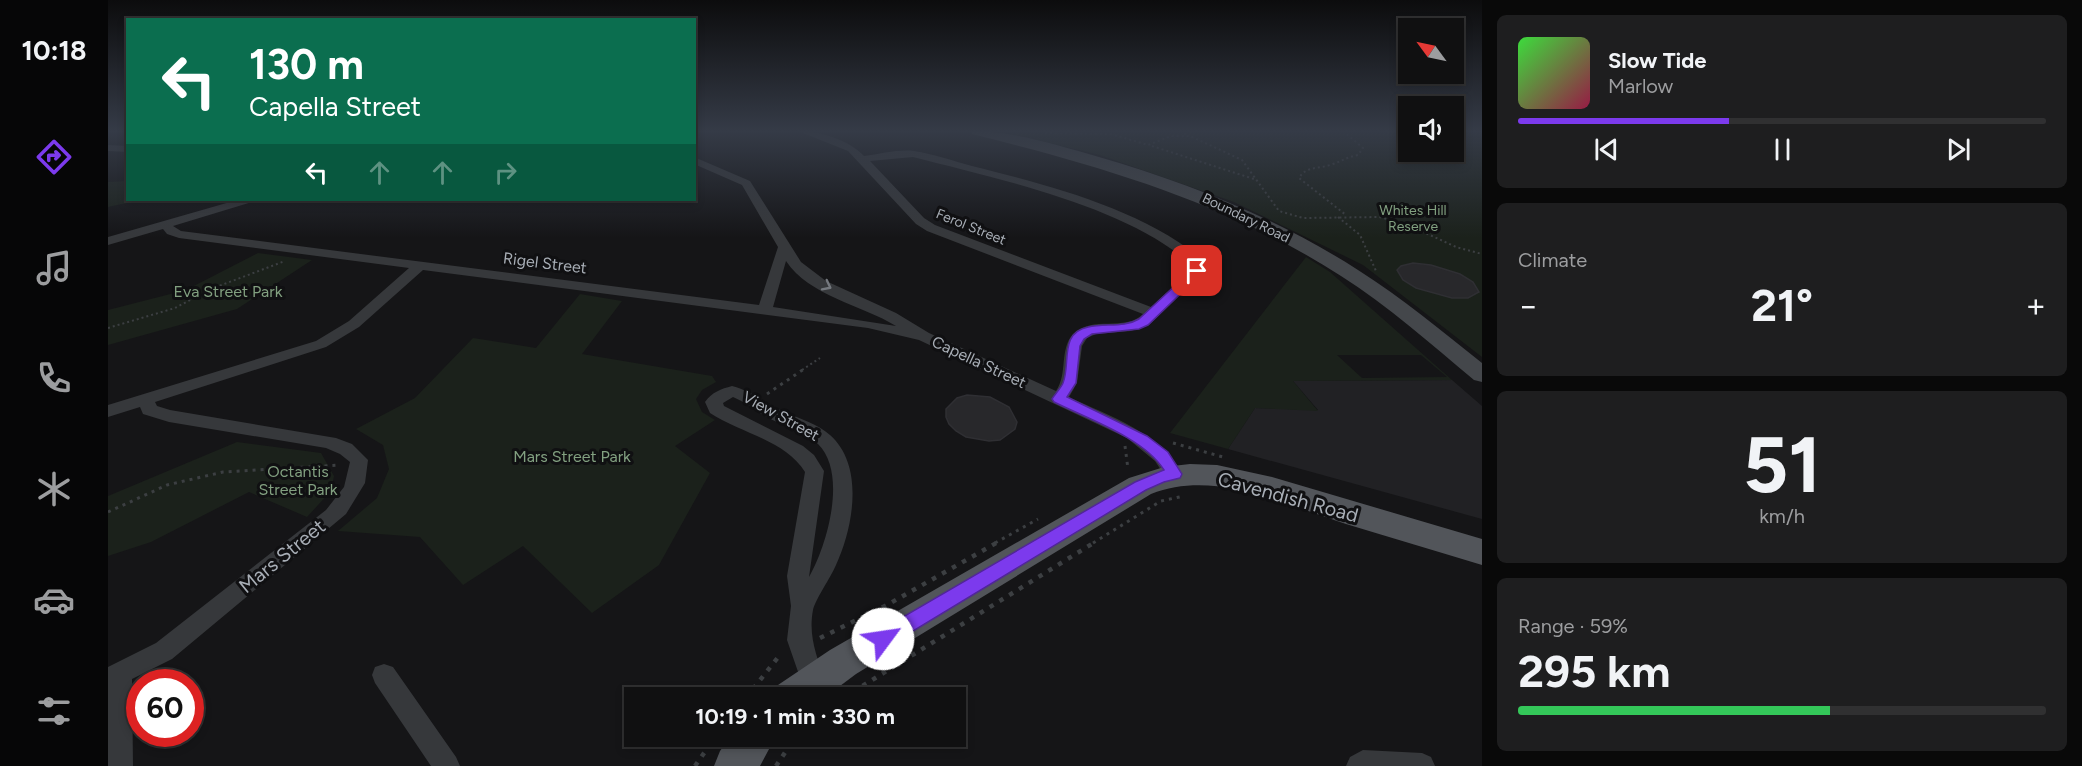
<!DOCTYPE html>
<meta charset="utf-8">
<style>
:root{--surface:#101011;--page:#1e1e1f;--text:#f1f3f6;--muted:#9c9d9f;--line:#303031;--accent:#7c3aed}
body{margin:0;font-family:Figtree,sans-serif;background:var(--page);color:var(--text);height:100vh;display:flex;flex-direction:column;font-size:22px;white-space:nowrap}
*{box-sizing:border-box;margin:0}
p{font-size:20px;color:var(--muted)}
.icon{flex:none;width:33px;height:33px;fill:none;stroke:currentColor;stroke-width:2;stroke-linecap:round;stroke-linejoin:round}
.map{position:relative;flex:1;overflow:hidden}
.drawer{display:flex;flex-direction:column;gap:15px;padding:15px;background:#090909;width:600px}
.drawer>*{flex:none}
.guide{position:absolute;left:18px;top:18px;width:570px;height:183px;border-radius:0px;box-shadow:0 3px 9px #0003,0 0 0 2px var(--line);background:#0b6e4f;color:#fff;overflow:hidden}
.needle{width:39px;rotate:303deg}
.tools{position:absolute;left:1290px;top:18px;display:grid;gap:12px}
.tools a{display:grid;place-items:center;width:66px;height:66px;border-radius:0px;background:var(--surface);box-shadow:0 3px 9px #0003,0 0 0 2px var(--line);font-size:30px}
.speed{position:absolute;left:18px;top:669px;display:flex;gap:12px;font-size:30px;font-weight:700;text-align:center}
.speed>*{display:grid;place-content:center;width:78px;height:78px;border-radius:50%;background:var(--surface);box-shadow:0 3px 9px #0003,0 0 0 2px var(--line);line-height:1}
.speed .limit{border:9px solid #d22;background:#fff;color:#111}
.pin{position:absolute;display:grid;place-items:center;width:51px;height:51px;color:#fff;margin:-26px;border-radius:12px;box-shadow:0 3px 9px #0006}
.me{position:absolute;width:66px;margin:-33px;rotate:59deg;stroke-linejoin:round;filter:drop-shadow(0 0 4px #0008)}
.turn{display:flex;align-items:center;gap:21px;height:126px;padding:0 24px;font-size:27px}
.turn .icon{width:78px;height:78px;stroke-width:2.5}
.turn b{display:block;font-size:42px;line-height:51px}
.lanes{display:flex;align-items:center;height:57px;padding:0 24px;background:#0003;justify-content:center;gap:30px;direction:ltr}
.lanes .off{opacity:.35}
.big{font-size:45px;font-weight:700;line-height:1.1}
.drawer .card{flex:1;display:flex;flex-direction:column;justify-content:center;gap:9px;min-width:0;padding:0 21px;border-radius:9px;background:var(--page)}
.drawer .dial{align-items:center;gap:0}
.dial b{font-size:78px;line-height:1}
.song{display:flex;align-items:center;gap:18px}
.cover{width:72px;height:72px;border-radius:9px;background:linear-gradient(135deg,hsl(120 70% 55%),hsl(340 70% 35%))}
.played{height:6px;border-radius:3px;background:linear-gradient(90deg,var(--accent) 40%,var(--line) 40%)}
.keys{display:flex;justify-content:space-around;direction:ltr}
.heat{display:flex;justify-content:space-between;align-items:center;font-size:33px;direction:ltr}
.charge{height:9px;border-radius:4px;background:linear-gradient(90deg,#34c759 59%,var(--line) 0)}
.trip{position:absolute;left:516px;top:687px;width:342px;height:60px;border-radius:0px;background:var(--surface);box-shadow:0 3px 9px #0003,0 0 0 2px var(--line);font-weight:700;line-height:60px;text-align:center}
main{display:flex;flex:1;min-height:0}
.menu{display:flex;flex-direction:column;width:108px;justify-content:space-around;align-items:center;background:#060607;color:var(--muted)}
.menu .icon{width:42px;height:42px}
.menu .selected{color:var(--accent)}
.menu b{font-size:27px;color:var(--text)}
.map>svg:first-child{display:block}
.built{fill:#212124}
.green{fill:#1b211b;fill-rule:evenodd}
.building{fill:#28282b;stroke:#2f2f33;stroke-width:1.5}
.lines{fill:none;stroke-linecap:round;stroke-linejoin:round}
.path-far2{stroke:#3c3f42;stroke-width:2;stroke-dasharray:2 3;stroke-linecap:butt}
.path-far1{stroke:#3c3f42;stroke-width:3;stroke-dasharray:3 5;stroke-linecap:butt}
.path{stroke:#3c3f42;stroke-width:4.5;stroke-dasharray:4.5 7;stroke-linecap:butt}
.street{fill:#36383b;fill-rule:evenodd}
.secondary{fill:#44474b;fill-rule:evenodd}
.primary{fill:#52555a;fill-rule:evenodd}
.oneway{stroke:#75797f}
.route{fill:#7c3aed;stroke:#51269a;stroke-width:1.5}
.labels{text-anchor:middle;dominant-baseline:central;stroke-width:6;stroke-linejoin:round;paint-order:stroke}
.far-park-label{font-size:14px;fill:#82a080;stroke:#101012}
.far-street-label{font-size:14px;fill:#a8aeb6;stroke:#101012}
.street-label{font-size:16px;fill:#a8aeb6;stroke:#101012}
.park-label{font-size:16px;fill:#82a080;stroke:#101012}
.near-street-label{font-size:20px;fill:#a8aeb6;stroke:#101012}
</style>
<main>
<nav class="menu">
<b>10:18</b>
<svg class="icon selected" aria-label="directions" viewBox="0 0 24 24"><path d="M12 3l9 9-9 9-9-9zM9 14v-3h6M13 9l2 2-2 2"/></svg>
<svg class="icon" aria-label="music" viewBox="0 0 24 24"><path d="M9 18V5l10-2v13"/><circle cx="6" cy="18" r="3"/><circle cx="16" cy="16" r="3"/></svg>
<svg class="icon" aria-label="phone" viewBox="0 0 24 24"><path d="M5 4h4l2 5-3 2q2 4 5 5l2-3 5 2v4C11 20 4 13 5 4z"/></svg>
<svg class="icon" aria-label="climate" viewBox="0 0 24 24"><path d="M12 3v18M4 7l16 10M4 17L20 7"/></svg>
<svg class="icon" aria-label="car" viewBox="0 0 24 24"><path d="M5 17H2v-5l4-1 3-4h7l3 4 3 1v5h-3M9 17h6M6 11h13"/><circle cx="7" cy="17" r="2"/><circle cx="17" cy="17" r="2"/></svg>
<svg class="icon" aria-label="filters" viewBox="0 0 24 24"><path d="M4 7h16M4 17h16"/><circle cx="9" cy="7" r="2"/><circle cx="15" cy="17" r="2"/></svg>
</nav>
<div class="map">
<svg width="1374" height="766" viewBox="0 0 1374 766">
<rect width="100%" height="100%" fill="#151517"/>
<!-- built -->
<path class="built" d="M1344,380L1374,406V519L1120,449L1147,408L1210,410L1185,381Z"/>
<!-- green -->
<path class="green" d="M892,131H1300V152H1346V131H1374V357L1255,265L1126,202L992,155Z
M19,181L20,200H33L0,207V182Z
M150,253L204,260L129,309L0,345V310L78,290Z
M1198,257L1222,272L1344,380L1185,381L1210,411L1147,408L1120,449L1062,433ZM1229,355H1313L1339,377L1254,378Z
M472,294L514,301L474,354L604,376L608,382L594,390L588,399L594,412L607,420L567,446L602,473L551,565L484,613L415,546L355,585L312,537L230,531L269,498L281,469L275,445L248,429L307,398L365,338L428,348Z
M129,442L213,453L226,476L223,491L199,517L141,492L43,542L0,556V496Z"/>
<!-- building -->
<path class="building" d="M1305,263L1323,265L1352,274L1365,282L1371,292L1360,298H1344L1308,288L1295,280L1289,270L1293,266Z
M859,395L882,397L901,407L909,422L907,429L892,440L881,441L858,437L848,431L841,424L838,417V409L849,398Z"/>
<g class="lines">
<!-- path-far2 -->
<path class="path-far2" d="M1235,131L1255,148L1250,155C1239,157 1232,162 1222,165C1210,169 1198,166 1191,178L1238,215
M1264,131L1300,132
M937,133L1003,134L1040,145L1063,136H1082L1134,160L1171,211L1195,218L1271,217L1298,224L1348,247L1374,254
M1076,134L1085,131
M1044,146L1149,180
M1230,217L1252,235L1268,271
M0,328L67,308L103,289L177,261
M694,370L712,358"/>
<!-- path-far1 -->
<path class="path-far1" d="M659,394L696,369
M1065,443L1115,457
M1017,446L1020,469
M0,512L59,485L115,472L232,465
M887,543L930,519
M985,543L1053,501L1076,496"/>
<!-- path -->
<path class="path" d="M712,638L779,605L890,542
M638,698L671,656
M735,698L987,542
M587,766L608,736
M668,766L688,736"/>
<!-- street -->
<path class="street" d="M690,131C712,131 741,140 756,156C772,154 791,149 806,151C826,154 845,161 864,166C940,185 1035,209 1096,261L1098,264L1094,274L1041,325L1023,331L988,334L979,338L974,346L969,383L961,397C1003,417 1051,432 1075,474L1073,479L1066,481L1059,479L1047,461L1019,438L811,340L760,328L315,270L251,327L218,347L47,402L49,406L62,410L228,438L244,444L260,460L257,483L238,514L64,659L24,679L25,766H0V667L48,643L218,510L236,487L242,462L232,454L218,448L61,422L35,414L32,407L0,417V405L208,341L241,321L301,268L71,238L59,234L55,229L0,245V237L129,200H145L144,202L65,226L73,231L651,305L670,247L634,185L586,164V157L642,181L693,262L718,281L788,313L821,333L948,391C960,374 951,350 965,334C984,315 1017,332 1035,314L819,231L808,224L740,151ZM805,157C890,179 1018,206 1084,265L1083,270L1043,307L827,225L816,218L762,161ZM678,261C701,296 754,305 788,326L665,307Z
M0,145L20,146V152L0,151Z
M624,386C644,391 658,404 677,412C692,419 710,424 722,435C757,466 745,528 728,565C723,577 707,600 705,610C700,636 709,657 717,681L714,689L705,692L696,689L679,640L683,606L679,576L697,472C677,440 632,433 602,413L597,402C604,392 613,389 624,386ZM625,397C637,402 646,410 657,416C674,426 696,430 710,444C740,473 719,546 701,577L716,471L706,455L695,446L616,406L615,403Z
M276,664L285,667L348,757L352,766H323L267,683L264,675L267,667Z
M1255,750L1314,753L1323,757L1327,766H1238L1242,757Z"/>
<!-- secondary -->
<path class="secondary" d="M862,131C906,131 949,145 991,157C1081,183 1171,219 1250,270C1294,298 1334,331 1374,363V382L1366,380C1323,344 1280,306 1233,276C1120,203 993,166 864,134Z"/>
<!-- primary -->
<path class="primary" d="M1082,464L1109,465L1164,477L1374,539V565C1329,551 1283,538 1238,524C1176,504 1107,469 1043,494L748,674L716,698H665L670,685L722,650L1021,478L1056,467Z
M623,736H668L652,766H606L612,751Z"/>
</g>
<!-- one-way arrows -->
<defs><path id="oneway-chevron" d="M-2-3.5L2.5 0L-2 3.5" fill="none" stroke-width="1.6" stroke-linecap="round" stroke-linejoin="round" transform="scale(1.5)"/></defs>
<use class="oneway" href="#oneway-chevron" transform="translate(719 286) rotate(27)"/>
<!-- sky -->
<linearGradient id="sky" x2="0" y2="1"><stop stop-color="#0c0c0d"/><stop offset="0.55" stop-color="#353b47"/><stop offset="1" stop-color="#353b47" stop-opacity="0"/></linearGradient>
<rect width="1374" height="238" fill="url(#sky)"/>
<!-- route -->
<path class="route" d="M1089,268L1093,269V274L1040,325L1031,329L984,334L976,339L972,346L968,383L959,397L1039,436L1060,452L1074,474L1072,478L1056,482L1038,490L782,645L775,647L769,645L766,639L769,632L1027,482L1056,470C1036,438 980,419 946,402L944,399C947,394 953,388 955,383C963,363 951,333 980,327C997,323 1016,328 1031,319L1085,269Z"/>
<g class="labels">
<!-- far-park labels -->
<g class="far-park-label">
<text x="1305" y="210">Whites Hill<tspan x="1305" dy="16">Reserve</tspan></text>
</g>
<!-- far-street labels -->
<g class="far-street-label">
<text transform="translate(1138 218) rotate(26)">Boundary Road</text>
<text transform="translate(863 227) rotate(22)">Ferol Street</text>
</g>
<!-- street labels -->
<g class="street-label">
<text transform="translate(437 263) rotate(7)">Rigel Street</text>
<text transform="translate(871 362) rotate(25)">Capella Street</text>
<text transform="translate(673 416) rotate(29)">View Street</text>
</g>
<!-- park labels -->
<g class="park-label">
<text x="120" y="291">Eva Street Park</text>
<text x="464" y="456">Mars Street Park</text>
<text x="190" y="471">Octantis<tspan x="190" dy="18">Street Park</tspan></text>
</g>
<!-- near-street labels -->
<g class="near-street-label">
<text transform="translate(1180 497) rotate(15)">Cavendish Road</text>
<text transform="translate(174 556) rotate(-39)">Mars Street</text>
</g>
</g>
</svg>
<div class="tools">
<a><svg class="needle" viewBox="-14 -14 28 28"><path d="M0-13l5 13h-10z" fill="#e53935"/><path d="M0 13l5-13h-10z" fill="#9c9d9f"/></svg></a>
<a><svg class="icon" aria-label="sound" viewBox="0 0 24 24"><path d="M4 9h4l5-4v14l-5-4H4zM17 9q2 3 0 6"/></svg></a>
</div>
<div class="speed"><div class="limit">60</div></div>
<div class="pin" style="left:1089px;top:271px;background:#d93025"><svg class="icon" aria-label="arrive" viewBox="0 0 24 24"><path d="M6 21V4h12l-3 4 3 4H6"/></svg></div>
<svg class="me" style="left:775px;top:639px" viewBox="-20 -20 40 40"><circle r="19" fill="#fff"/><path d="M0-13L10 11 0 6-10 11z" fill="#7c3aed"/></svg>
<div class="trip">10:19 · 1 min · 330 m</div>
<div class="guide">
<div class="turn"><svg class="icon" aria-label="left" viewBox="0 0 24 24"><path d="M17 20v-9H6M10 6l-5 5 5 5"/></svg><div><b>130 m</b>Capella Street</div></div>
<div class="lanes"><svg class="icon" aria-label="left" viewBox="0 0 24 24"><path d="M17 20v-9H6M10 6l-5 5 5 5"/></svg><svg class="icon off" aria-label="ahead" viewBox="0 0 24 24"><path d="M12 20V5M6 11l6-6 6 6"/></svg><svg class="icon off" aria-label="ahead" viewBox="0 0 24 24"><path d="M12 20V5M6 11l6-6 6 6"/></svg><svg class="icon off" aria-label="right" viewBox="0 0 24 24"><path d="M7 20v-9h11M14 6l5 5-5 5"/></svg></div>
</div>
</div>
<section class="drawer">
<div class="card">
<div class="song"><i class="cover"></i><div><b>Slow Tide</b><p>Marlow</p></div></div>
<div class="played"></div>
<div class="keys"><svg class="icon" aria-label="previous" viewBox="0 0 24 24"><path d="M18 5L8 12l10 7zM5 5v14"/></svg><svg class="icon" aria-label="pause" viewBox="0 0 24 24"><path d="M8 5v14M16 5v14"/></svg><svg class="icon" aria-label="next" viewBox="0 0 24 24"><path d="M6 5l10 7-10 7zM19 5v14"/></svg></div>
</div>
<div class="card"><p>Climate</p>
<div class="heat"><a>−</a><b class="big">21°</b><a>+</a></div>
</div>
<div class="card dial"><b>51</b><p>km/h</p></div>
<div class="card"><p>Range · 59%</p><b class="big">295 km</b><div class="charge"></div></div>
</section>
</main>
